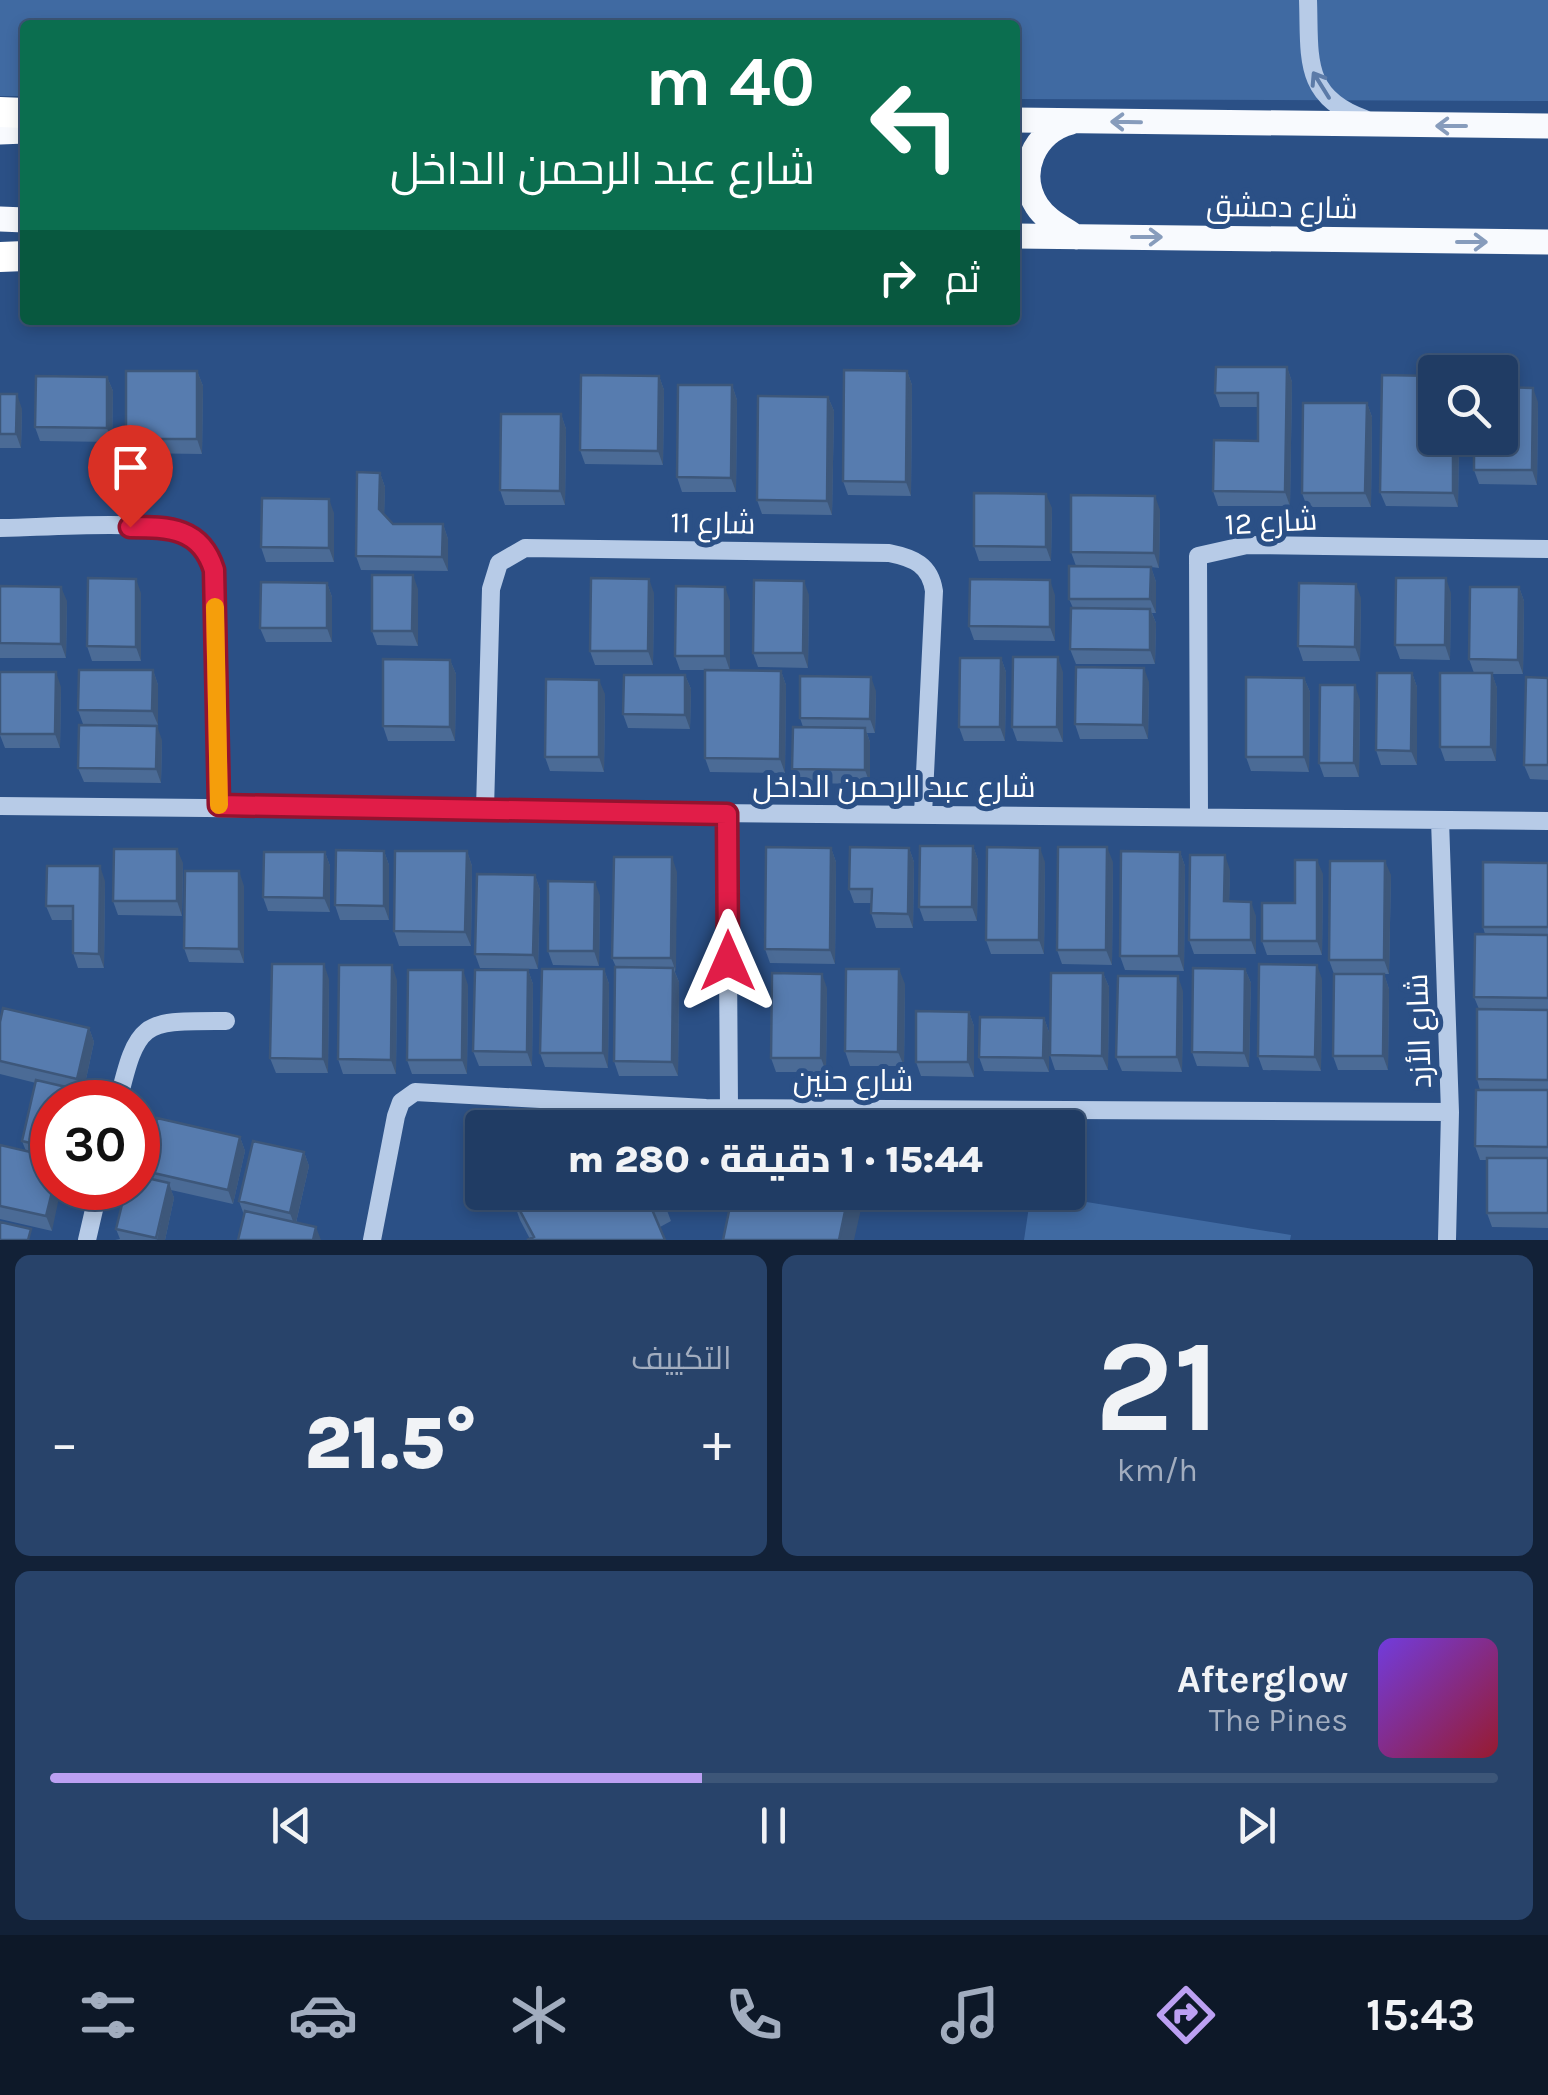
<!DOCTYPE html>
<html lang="ar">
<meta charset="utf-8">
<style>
:root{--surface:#203c64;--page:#28436a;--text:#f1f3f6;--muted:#a2adbf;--line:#3d5678;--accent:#bca0f2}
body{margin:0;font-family:Karla,Cairo,sans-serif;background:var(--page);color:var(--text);direction:rtl;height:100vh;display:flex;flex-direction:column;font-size:38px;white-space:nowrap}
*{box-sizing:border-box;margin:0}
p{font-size:32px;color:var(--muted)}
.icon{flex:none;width:55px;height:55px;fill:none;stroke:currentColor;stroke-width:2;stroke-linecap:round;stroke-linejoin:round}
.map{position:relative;height:1240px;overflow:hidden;direction:ltr}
.sheet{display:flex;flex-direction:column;gap:15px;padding:15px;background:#122137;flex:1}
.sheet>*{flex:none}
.banner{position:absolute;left:20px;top:20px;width:1000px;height:305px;border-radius:10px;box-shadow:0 5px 15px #0003,0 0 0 2px var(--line);direction:rtl;background:#0b6e4f;color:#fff;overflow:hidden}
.controls{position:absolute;left:1418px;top:355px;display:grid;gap:20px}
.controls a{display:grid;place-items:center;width:100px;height:100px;border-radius:10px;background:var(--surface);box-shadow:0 5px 15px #0003,0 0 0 2px var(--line);font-size:50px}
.speed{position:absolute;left:30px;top:1080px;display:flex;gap:20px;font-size:50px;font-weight:700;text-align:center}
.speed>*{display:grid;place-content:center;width:130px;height:130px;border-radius:50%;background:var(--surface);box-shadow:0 5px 15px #0003,0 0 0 2px var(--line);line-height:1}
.speed .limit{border:15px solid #d22;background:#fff;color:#111}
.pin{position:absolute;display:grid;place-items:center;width:85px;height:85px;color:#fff;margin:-102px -42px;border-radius:50% 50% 50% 0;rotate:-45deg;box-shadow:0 0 10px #0007}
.pin .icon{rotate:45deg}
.me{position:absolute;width:110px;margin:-55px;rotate:0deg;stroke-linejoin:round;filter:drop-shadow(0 0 8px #0008)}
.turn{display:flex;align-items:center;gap:35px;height:210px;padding:0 40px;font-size:45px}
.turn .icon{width:130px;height:130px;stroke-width:2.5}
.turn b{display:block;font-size:70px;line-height:85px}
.then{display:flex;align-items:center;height:95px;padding:0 40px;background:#0003;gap:20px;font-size:38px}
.big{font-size:75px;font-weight:800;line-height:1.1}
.sheet .card{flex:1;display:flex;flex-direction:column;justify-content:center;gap:15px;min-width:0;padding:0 35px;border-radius:15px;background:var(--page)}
.sheet .dial{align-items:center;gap:0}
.dial b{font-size:130px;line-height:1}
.song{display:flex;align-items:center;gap:30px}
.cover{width:120px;height:120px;border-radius:15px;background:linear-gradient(135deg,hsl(260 70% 55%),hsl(350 70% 35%))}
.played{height:10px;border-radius:5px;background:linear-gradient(90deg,var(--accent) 45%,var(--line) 45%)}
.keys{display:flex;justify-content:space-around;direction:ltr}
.heat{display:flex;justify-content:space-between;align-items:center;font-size:55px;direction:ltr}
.sheet .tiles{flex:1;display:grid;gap:15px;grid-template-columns:1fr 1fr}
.card:last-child{grid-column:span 2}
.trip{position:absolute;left:465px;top:1110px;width:620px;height:100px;border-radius:10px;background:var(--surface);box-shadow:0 5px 15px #0003,0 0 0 2px var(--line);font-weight:800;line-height:100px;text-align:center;direction:rtl}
.dock{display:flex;height:160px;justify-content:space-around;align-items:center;background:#0d1828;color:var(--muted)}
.dock .icon{width:70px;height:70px}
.dock .on{color:var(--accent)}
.dock b{font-size:45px;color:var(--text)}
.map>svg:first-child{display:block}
.green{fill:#406aa2}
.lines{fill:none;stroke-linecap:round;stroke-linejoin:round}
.minor{stroke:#b7cbe7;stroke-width:18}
.major{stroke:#f8fafe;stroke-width:25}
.highway{stroke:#fff;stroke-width:30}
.wall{fill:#4b6b96}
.shaded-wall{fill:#3d577a}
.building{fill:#577caf;stroke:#3d577a;stroke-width:2.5}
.oneway{stroke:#5c7ba8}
.oneway2{stroke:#879cbc}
.route-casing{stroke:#92132f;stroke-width:25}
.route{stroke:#e11d48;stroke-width:18}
.slow{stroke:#f59e0b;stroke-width:18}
.labels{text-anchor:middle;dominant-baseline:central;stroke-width:10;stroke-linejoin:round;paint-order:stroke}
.street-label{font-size:30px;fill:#fff;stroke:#2b5086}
</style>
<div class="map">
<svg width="1548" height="1240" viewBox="0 0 1548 1240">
<rect width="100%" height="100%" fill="#2b5086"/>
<!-- green -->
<path class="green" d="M0,0H1548V101L1015,99V25H25V96H0Z
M1031,1193L1291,1235L1290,1240H1024Z"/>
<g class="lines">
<!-- minor -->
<path class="minor" d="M1308,0C1310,57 1302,97 1365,119
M0,528C40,528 166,517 195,537C207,544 210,558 214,570L219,805
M0,806L1548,821
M485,809L491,589L499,563L525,548L889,553C914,558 930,565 934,591L923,814
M727,814L729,1108
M1199,817L1198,556L1247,545L1548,549
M1440,820L1450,1112L1447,1240
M118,1102C138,1018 143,1021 226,1021
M87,1240L99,1188
M372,1240L396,1116L401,1102L415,1092L706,1108L1450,1112"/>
<!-- major -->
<path class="major" d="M1015,120L1548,126
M1071,122C1034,131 1016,173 1037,206C1046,220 1063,228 1076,237
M0,132L25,131
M0,219L25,220
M1015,236L1548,242"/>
<!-- highway -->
<path class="highway" d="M0,112L25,113
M0,257L25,256"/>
</g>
<!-- wall -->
<path class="wall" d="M1287,367L1292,382L1290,506H1218L1213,491L1258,441V407H1220L1215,393Z
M197,371L203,386L202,454L131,453L126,439Z
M907,371L912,385L911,496L848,495L843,481Z
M659,376L664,390L663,465L585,464L580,450Z
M107,377L113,391L112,442L40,441L35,427Z
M732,385L737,400L736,492H682L677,477Z
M0,394L22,409L21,448H0Z
M828,397L834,411L832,515L762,514L757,500Z
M1538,402L1537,485L1479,484L1474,470Z
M1367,403L1372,417L1371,507H1307L1302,493Z
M561,414L566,429L565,505H505L500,490Z
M1435,438H1459L1458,507L1386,506L1380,492Z
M380,473L385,487L384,515L393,524H443L448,539V571L361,570L356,556Z
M1052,508L1051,561H979L974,546Z
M1160,510L1159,568L1151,567L1156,582V613H1152L1156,623L1155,664H1076L1070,649L1073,608L1069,599L1076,566L1071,552Z
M334,513V562H266L261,547Z
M327,583L332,597V642H266L260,628Z
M0,586L67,601L66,658H0Z
M1519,587L1524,601L1523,674H1492L1497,688L1496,761H1445L1440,747L1474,673L1469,659Z
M418,589V646L377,645L372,631Z
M141,593V661H92L87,646Z
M654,593L653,665H595L590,651Z
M1451,593L1450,660L1400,659L1395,645Z
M809,595L808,668L758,667L753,653Z
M1055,595V641L974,640L969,626Z
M1361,598L1360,661H1303L1298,646Z
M730,601V670L781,671L786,685L785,773L710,772L705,758V670H680L675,656Z
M1001,658L1006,672L1005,741H964L959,727Z
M450,660L456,674L455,741H388L383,726Z
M153,670L158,685V725L83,724L78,710Z
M0,672L61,687L60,748H5L0,735Z
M1063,672V742L1017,741L1012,727Z
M1412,673L1417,687V765H1381L1376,750Z
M685,675L691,689L690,729L628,728L623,714Z
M1304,678L1310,692L1309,772L1251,771L1246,757Z
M1548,678V780L1530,779L1524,765Z
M1149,682L1148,739H1080L1075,724Z
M876,691L875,733H867L870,742V784L798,783L792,769L803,727L800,718Z
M605,694L604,772L550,771L545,757Z
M1360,700L1359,777H1324L1319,763Z
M162,740L161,783L84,782L78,768Z
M973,846L978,860L977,921H924L919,907Z
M831,848L836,862L835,964L770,963L765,949Z
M909,848L914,862L913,928H876L871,913V903H854L849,889Z
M384,851L389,865V920H340L335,905Z
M467,851L472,866L471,946H399L394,931Z
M325,852L330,866V912L268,911L263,897Z
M1180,852L1185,866L1184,971L1125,970L1120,956Z
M1045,862L1044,954H991L986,940Z
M1113,862L1112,965L1062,964L1057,950Z
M183,863L182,916L118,915L113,901Z
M1548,863V1228L1492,1227L1487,1213V1160H1480L1475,1146L1480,1090L1477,1079L1479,1009L1474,997L1485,934L1483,927Z
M1230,870L1229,901L1256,916V954H1194L1189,940Z
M677,872L675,972L679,982L678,1076H619L614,1061L616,967L612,958Z
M1323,874L1322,955H1267L1262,941Z
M535,875L540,890L538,969L480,968L475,954Z
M1391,875L1389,974H1341H1384L1389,989L1388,1070H1338L1333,1056L1334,974L1329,960Z
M105,881L104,968H78L73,953V920H52L46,906Z
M244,886V963L189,962L184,948Z
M600,896L599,966L553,965L548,951Z
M604,969L609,984L608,1068L545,1067L540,1053Z
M1245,969L1251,983L1249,1067L1197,1066L1192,1052Z
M528,970L533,984L532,1066H479L473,1051Z
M1103,973L1109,987L1108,1070H1055L1050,1055Z
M329,979L328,1073H276L270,1058Z
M1322,979L1321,1071L1263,1070L1258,1056Z
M397,980L396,1074H343L338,1059Z
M905,984L904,1066H850L845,1051Z
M468,985L467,1074H412L407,1060Z
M827,988L826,1072H776L771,1058Z
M1183,991L1182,1072L1122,1071L1116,1057Z
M969,1012L974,1026V1077L921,1076L916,1062Z
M1044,1018L1049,1032V1072L984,1071L979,1057Z
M0,1022L89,1028L94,1042L83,1093H80L84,1102H52V1231L0,1219V1145L26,1151L22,1141L36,1083L0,1074Z
M240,1137L245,1151L233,1204L171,1190L174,1198L165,1240H115L120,1239L116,1229L148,1179L145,1171Z
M304,1152L309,1166L296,1223L244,1215L239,1201Z
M510,1192H660L671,1221L660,1227L530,1239L520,1220Z"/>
<!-- shaded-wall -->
<path class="shaded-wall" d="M1287,367L1292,382L1290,506L1285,492Z
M197,371L203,386L202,454L197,439Z
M907,371L912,385L911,496L906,482Z
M659,376L664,390L663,465L658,451Z
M107,377L113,391L112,442L107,428Z
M732,385L737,400L736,492L731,478Z
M1533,388L1538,402L1537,485L1532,470Z
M17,394L22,409L21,448L16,434Z
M828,397L834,411L832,515L827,501Z
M1367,403L1372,417L1371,507L1365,493Z
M561,414L566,429L565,505L560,491Z
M1453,438H1459L1458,507L1453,493Z
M380,473L385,487L384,523L379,509Z
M1046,494L1052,508L1051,561L1046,547Z
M1155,496L1160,510L1159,568L1154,553Z
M329,499L334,513V562L329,548Z
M443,524L448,539V571L442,557Z
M1151,567L1156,582V613L1150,599Z
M413,575L418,589V646L412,631Z
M1446,578L1451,593L1450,660L1445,645Z
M136,579L141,593V661L136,647Z
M649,579L654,593L653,665L648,651Z
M1050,580L1055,595V641L1050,627Z
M804,581L809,595L808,668L803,653Z
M327,583L332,597V642L327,628Z
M1356,584L1361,598L1360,661L1355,647Z
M61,587L67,601L66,658L61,644Z
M725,587L730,601V671L725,656Z
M1519,587L1524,601L1523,674L1518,660Z
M1150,609L1156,623L1155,664L1150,650Z
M1058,657L1063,672V742L1057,727Z
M1001,658L1006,672L1005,741L1000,727Z
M450,660L456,674L455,741L450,727Z
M1144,668L1149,682L1148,739L1143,725Z
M153,670L158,685V725L152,711Z
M781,671L786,685L785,773L780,759Z
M56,672L61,687L60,748L55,734Z
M1412,673L1417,687V765L1411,751Z
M1492,673L1497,688L1496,761L1491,747Z
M685,675L691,689L690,729L685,715Z
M871,677L876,691L875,733L870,719Z
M1304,678L1310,692L1309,772L1304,757Z
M599,680L605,694L604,772L599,757Z
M1355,685L1360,700L1359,777L1354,763Z
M157,726L162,740L161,783L156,769Z
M865,728L870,742V784L865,770Z
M973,846L978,860L977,921L972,907Z
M1107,847L1113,862L1112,965L1106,950Z
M831,848L836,862L835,964L830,950Z
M909,848L914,862L913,928L908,914Z
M1040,848L1045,862L1044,954L1039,940Z
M177,849L183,863L182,916L177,901Z
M384,851L389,865V920L384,906Z
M467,851L472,866L471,946L465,932Z
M325,852L330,866V912L324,898Z
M1180,852L1185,866L1184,971L1179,956Z
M1225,855L1230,870L1229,915L1224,901Z
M672,857L677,872L676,972L671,958Z
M1317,860L1323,874L1322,955L1317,941Z
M1385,861L1391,875L1389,974L1384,960Z
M100,866L105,881L104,968L99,954Z
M239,871L244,886V963L239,949Z
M535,875L540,890L538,969L533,955Z
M595,882L600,896L599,966L594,951Z
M1251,902L1256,916V954L1251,940Z
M324,964L329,979L328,1073L323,1059Z
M392,965L397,980L396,1074L391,1060Z
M1317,965L1322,979L1321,1071L1315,1057Z
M673,968L679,982L678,1076L672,1062Z
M604,969L609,984L608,1068L603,1053Z
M899,969L905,984L904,1066L898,1052Z
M1245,969L1251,983L1249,1067L1244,1053Z
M463,970L468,985L467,1074L462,1060Z
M528,970L533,984L532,1066L527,1052Z
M1103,973L1109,987L1108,1070L1102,1056Z
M822,974L827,988L826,1072L821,1058Z
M1384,974L1389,989L1388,1070L1383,1056Z
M1178,976L1183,991L1182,1072L1177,1057Z
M969,1012L974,1026V1077L968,1062Z
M1044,1018L1049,1032V1072L1043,1058Z
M89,1028L94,1042L83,1093L77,1079Z
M79,1090L84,1102H76Z
M240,1137L245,1151L233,1204L228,1190Z
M304,1152L309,1166L295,1227L290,1213Z
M169,1183L174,1198L165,1240H157Z
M53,1188H61L52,1231L46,1216Z
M849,1192H855L861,1209L854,1240H839Z
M316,1227L321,1240H313Z"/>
<!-- building -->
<path class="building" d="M1216,367H1287L1285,492L1213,491L1214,440L1258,441V393H1215Z
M844,370L907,371L906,482L843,481Z
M126,371H197V439H126Z
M581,375L659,376L658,451L580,450Z
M1382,375L1435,376V438H1453V493L1380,492Z
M36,376L107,377V428L35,427Z
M678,385H732L731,478L677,477Z
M1500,387L1533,388L1532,470H1474V438H1500Z
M0,394H17L16,434H0Z
M758,396L828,397L827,501L757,500Z
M1303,403H1367L1365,493H1302Z
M501,414H561L560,491L500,490Z
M357,472L380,473L379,509L393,524H443L442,557L356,556Z
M974,493L1046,494V547L974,546Z
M1071,495L1155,496L1154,553L1071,552Z
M262,498L329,499V548L261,547Z
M1069,566L1151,567L1150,599H1069Z
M372,575H413L412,631H372Z
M88,578L136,579V647L87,646Z
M591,578L649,579L648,651H590Z
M1396,578H1446L1445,645H1395Z
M970,579L1050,580V627L969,626Z
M754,580L804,581L803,653H753Z
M261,582L327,583V628H260Z
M1299,583L1356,584L1355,647L1298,646Z
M0,586L61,587V644L0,643Z
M676,586L725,587V656H675Z
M1470,587H1519L1518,660L1469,659Z
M1071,608L1150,609V650L1070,649Z
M1013,657H1058L1057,727H1012Z
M960,658H1001L1000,727H959Z
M383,659L450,660V727L383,726Z
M1076,667L1144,668L1143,725L1075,724Z
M79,670H153L152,711L78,710Z
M705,670L781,671L780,759L705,758Z
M0,672H56L55,734H0Z
M1377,673H1412L1411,751L1376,750Z
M1440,673H1492L1491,747H1440Z
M624,675H685V715L623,714Z
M800,676L871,677L870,719L800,718Z
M1246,677L1304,678V757H1246Z
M1526,677L1548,678V765H1524Z
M546,679L599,680V757H545Z
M1320,685H1355L1354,763H1319Z
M79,725L157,726L156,769L78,768Z
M793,727L865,728V770L792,769Z
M920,846H973L972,907H919Z
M766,847L831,848L830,950L765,949Z
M850,847L909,848L908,914L871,913L872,889H849Z
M987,847L1040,848L1039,940H986Z
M1058,847H1107L1106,950H1057Z
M114,849H177V901H113Z
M336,850L384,851V906L335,905Z
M395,851H467L465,932L394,931Z
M1121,851L1180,852L1179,956H1120Z
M264,852H325L324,898L263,897Z
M1190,855H1225L1224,901L1251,902V940H1189Z
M614,857H672L671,958H612Z
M1295,860H1317V941H1262V903H1295Z
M1330,861H1385L1384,960H1329Z
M1483,862L1548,863V927H1483Z
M47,866H100L99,954L73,953V906H46Z
M185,871H239V949L184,948Z
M477,874L535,875L533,955L475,954Z
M548,881L595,882L594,951H548Z
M1475,934L1548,935V998L1474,997Z
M272,964H324L323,1059L270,1058Z
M1259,964L1317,965L1315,1057L1258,1056Z
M339,965H392L391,1060L338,1059Z
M615,967L673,968L672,1062L614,1061Z
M1193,968L1245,969L1244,1053L1192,1052Z
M542,969H604L603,1053H540Z
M846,969H899L898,1052L845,1051Z
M408,970H463L462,1060H407Z
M475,970H528L527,1052L473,1051Z
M772,973L822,974L821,1058H771Z
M1051,973H1103L1102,1056L1050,1055Z
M1334,974H1384L1383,1056H1333Z
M1118,976H1178L1177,1057H1116Z
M3,1008L89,1028L77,1079L0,1061V1022Z
M1477,1009L1548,1010V1080L1477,1079Z
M916,1011L969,1012L968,1062H916Z
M980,1017L1044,1018L1043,1058L979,1057Z
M36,1080L79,1090L76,1102H52V1148L22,1141Z
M1476,1090H1548V1147L1475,1146Z
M157,1118L240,1137L228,1190L145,1171Z
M253,1141L304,1152L290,1213L239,1201Z
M0,1145L52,1157L53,1188L46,1216L0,1206Z
M1487,1158H1548V1213H1487Z
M138,1176L169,1183L156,1238L116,1229L126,1188H138Z
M510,1192H660L648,1200L665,1240H527L534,1237Z
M733,1192H849L839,1240H723Z
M245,1211L316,1227L313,1240H238Z
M0,1222L31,1229L28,1240H0Z"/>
<!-- one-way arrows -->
<defs><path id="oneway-shaft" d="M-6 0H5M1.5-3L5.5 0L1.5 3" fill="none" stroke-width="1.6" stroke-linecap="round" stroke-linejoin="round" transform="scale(2.5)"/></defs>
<use class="oneway" href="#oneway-shaft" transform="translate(1321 85) rotate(-122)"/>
<g class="oneway2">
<use href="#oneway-shaft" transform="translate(1126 122) rotate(-179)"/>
<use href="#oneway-shaft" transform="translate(1451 126) rotate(-180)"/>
<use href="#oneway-shaft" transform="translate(1147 237)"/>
<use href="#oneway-shaft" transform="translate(1472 242)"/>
</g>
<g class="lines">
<!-- route casing -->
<g class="route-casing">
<path id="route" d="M130,527C170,527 201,528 214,570L219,805L727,814L728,961"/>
</g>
<!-- route -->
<use href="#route" class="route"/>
<!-- slow -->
<path class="slow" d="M215,607L219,805"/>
</g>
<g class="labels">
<!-- street labels -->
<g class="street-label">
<text transform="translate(1282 207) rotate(1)">شارع دمشق</text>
<text transform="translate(1271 522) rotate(-3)">شارع 12</text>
<text transform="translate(713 523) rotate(1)">شارع 11</text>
<text x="894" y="787">شارع عبد الرحمن الداخل</text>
<text transform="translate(1419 1031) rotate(-92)">شارع الأزد</text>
<text x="853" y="1081">شارع حنين</text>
</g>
</g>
</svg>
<div class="controls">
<a><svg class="icon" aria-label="search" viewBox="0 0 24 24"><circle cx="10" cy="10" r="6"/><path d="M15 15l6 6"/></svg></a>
</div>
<div class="speed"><div class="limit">30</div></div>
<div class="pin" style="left:130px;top:527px;background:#d93025"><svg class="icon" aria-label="arrive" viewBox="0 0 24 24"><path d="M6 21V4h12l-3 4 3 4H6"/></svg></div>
<svg class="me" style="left:728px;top:961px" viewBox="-20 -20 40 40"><path d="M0-17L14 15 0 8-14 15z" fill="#e11d48" stroke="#fff" stroke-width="4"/></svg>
<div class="trip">15:44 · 1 دقيقة · 280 m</div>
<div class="banner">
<div class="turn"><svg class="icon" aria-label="left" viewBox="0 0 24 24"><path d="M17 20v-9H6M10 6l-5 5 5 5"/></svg><div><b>40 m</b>شارع عبد الرحمن الداخل</div></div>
<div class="then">ثم<svg class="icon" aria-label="right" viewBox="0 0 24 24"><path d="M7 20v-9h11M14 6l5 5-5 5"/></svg></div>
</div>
</div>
<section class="sheet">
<div class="tiles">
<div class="card dial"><b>21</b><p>km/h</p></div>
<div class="card"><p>التكييف</p>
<div class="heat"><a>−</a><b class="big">21.5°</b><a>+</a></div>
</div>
<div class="card">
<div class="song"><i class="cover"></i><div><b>Afterglow</b><p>The Pines</p></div></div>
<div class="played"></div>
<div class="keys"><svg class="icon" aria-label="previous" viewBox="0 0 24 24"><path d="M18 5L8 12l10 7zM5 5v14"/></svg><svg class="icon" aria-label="pause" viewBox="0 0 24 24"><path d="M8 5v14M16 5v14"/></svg><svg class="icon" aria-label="next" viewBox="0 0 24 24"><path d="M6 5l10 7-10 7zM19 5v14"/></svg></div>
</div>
</div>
</section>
<nav class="dock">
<b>15:43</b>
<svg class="icon on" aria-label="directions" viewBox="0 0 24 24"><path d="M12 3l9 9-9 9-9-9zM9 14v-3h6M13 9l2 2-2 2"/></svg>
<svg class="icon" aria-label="music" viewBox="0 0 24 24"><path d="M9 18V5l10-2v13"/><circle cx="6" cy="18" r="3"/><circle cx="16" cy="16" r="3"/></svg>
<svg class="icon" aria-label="phone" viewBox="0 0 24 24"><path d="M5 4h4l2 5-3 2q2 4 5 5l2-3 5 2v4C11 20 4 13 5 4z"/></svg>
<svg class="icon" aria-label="climate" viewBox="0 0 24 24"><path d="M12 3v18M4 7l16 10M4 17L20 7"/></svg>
<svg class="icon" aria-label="car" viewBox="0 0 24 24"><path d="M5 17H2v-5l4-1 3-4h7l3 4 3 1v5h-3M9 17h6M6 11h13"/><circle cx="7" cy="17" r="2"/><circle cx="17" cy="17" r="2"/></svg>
<svg class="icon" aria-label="filters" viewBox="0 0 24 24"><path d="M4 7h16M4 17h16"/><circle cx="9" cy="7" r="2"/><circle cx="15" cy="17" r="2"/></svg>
</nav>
